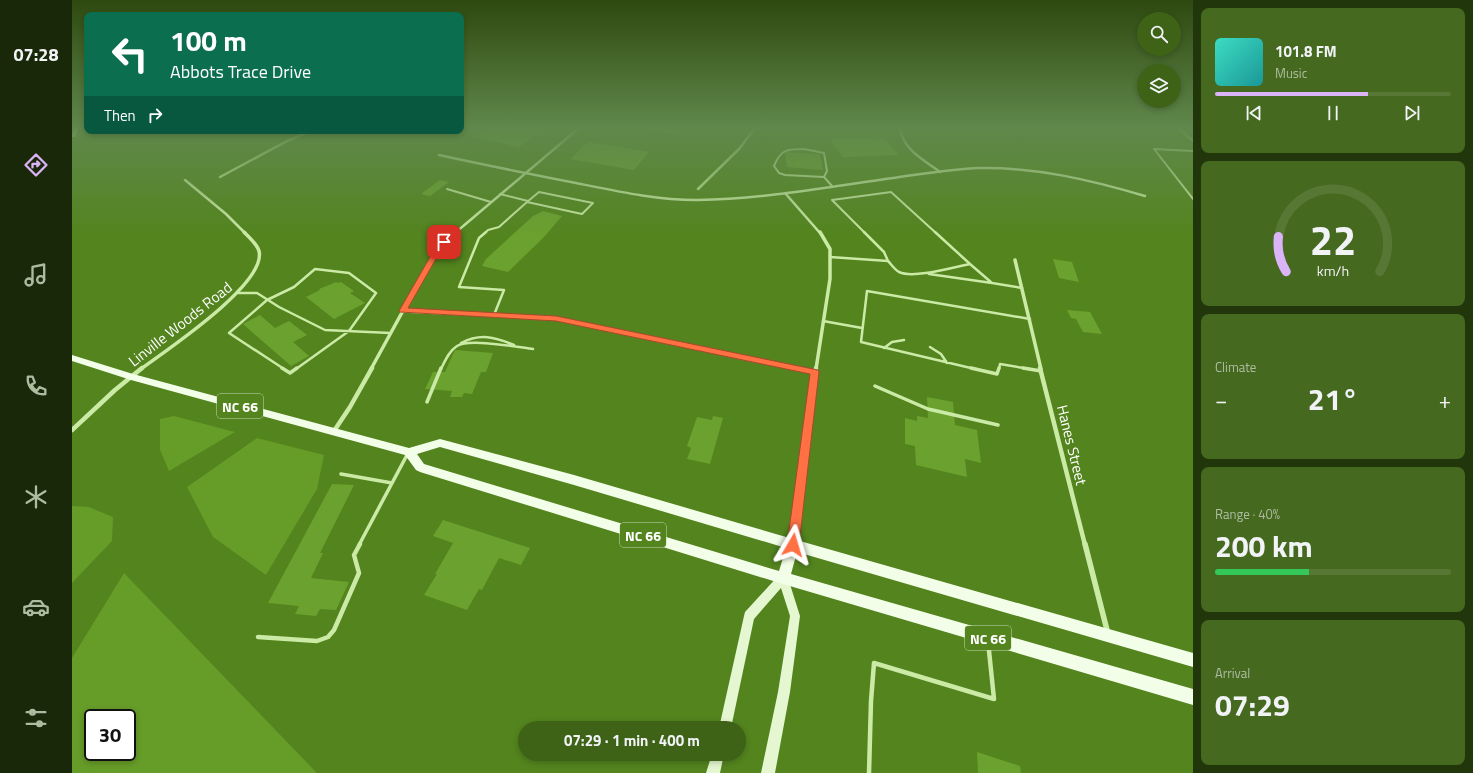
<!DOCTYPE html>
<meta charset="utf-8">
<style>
:root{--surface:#3e6316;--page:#45691f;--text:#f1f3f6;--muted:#adbca1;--line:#577735;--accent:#dbb3f7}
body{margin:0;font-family:"Titillium Web",sans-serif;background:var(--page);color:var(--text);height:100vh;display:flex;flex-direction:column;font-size:15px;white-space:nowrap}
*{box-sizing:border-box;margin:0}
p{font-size:13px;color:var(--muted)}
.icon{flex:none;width:22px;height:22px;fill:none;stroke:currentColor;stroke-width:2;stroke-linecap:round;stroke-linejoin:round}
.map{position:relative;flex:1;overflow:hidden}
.details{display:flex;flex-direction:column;gap:8px;padding:8px;background:#22360c;width:280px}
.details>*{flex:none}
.top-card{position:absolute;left:12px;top:12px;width:380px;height:122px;border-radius:8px;box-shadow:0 2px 6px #0003;background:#0b6e4f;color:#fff;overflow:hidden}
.buttons{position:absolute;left:1065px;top:12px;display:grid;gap:8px}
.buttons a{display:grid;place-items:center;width:44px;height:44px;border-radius:50%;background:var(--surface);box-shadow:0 2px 6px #0003;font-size:20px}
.speed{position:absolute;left:12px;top:709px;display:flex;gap:8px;font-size:20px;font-weight:700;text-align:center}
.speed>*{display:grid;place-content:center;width:52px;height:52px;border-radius:50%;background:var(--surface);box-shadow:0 2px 6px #0003;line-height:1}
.speed .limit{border:2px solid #111;border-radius:6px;background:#fff;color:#111}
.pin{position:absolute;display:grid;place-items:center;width:34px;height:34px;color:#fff;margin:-17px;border-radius:8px;box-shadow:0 2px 6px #0006}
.me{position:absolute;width:44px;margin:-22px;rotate:7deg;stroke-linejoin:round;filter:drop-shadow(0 0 3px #0008)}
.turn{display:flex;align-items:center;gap:14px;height:84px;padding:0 20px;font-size:18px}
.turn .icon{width:52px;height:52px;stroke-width:2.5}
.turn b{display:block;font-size:28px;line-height:34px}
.then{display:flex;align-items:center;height:38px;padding:0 20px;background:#0003;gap:8px;font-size:15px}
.big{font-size:30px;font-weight:700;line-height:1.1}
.details .card{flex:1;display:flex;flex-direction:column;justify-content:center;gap:6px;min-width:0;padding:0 14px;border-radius:8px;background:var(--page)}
.details .dial{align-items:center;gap:0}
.dial svg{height:104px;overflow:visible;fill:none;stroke:var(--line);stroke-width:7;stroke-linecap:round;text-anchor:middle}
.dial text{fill:var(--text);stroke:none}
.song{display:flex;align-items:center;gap:12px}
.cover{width:48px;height:48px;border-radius:6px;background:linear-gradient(135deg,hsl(170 70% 55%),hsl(180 70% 35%))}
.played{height:4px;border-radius:2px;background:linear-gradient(90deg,var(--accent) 65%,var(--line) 65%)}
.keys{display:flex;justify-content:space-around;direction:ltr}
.heat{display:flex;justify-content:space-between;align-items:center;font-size:22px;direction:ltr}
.charge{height:6px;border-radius:3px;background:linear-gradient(90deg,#34c759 40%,var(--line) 0)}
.trip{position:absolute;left:446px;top:721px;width:228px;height:40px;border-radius:20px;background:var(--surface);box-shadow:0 2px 6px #0003;font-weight:700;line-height:40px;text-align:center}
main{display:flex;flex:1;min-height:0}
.tab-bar{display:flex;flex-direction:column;width:72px;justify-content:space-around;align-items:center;background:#192809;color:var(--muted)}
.tab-bar .icon{width:28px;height:28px}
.tab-bar .active{color:var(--accent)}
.tab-bar b{font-size:18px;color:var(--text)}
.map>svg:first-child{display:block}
.green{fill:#669c28;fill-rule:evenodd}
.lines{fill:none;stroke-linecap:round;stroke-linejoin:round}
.stream{stroke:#c6eb99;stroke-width:2.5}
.building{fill:#6ba12e}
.service-far3{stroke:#caeaa5;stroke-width:2}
.service-far2{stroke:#caeaa5;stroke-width:2.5}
.service-far1{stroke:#caeaa5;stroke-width:3.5}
.service{stroke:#caeaa5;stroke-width:4.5}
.minor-far3{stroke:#caeaa5;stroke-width:2.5}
.minor-far2{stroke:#caeaa5;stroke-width:3.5}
.minor-far1{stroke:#caeaa5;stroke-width:4.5}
.minor{stroke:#caeaa5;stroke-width:5.5}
.secondary{fill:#e5f7d1;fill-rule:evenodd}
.primary{fill:#f3fee9;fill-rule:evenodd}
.motorway{fill:#fff;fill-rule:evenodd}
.route{fill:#ff7043;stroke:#a6492c}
.labels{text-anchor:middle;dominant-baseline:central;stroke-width:4;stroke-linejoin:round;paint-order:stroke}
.shield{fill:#53841e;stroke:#cbdabc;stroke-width:1}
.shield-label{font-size:14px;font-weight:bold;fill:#fff}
.street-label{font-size:15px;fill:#fff;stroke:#53841e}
</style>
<main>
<nav class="tab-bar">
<b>07:28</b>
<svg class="icon active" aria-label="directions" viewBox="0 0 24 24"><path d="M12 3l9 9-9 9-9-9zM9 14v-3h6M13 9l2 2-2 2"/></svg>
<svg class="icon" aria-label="music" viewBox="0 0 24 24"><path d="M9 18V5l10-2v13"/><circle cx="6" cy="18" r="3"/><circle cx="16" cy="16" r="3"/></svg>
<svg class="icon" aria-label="phone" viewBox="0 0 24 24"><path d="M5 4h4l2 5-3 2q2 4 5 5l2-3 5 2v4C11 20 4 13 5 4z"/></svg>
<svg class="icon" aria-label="climate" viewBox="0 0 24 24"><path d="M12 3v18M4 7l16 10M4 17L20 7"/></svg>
<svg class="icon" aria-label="car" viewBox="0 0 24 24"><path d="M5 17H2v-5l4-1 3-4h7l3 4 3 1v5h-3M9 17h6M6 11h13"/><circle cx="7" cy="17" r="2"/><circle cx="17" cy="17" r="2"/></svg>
<svg class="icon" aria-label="filters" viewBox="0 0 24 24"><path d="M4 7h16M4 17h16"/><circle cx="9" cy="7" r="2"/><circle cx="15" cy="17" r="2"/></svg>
</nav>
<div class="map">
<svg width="1121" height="773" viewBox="0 0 1121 773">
<rect width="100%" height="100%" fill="#53841e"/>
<!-- green -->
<path class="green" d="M102,416L163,432L97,471L88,450V419Z
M185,438L252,455L245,489L194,575L141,537L115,487Z
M0,506L17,507L41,517L40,541L0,583Z
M52,573L245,773H0V658ZM21,718H55V752H21Z"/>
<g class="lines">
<!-- stream -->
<path class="stream" d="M148,177L215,141L239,131
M626,189L667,149L683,128"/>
</g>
<!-- building -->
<path class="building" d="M415,128H473L447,147L400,137Z
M569,128H613L606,135Z
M811,137L827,155L771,157L758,139Z
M516,142L577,152L562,170L498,159Z
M713,152L748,154L751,170L715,167Z
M368,180L377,182L358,196L349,194Z
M471,211L490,216L472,237L436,272L410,266L414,259L461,216Z
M981,259L1000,262L1007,282L987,278Z
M264,282L266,283L269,282L282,291L278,293L293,303L262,319L234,297L248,290L247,289Z
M995,310L1018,312L1030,334L1011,332L1004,319L999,318Z
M188,315L203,328L217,321L235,335L221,342L237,356L219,366L171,324Z
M383,350L421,353L414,372H409L400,394L392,393L390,397H378L380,391L353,389L361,372H373Z
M855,397L881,402L883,425L905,430L909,463L893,459L895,477L844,465L843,446L833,444V418L845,421V416L856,418Z
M641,416L651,418L638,464L615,459L619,448L615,446L625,417L640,420Z
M260,484L282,485L248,553H251L239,578L277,582L264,610L248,609L244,616L223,614L227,606L196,603Z
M371,520L458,548L449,565L427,558L410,590L407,589L395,610L352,595L365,574H363L381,543L361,536Z
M905,752L948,766L949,773H906Z"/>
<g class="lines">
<!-- service-far3 -->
<path class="service-far3" d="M1106,128L1121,141
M732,149L752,153L755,171L752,177L713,175L707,173L702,166C709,149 715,149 732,149Z
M1121,151L1082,149L1121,199
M752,177L760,186
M375,189L419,202
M467,192L521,203L510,214L455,202Z
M428,194L456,201
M413,233L416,230L427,227L455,202
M793,233L760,200L819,192L864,233"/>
<!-- service-far2 -->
<path class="service-far2" d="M414,232L407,238L387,287L432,290L422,315
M792,232L812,252L816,261
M863,232L898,264
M758,257L816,261C819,264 823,270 827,272C842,279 882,267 898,264L920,283L950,288
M857,274L920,283
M166,293H185L207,307L253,330L318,333
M751,321L790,328
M389,343C408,333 423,337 442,345
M858,347L869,354L875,363
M812,348L820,342L832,340
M212,369L157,333L195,300L222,287L243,269L277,273L304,293L277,331L224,369
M369,369C373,361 377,351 385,346C397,338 445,347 461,349
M903,369L789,342L795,291L958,319
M927,369L928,364L957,369"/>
<!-- service-far1 -->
<path class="service-far1" d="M210,368L218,373L225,368
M899,368L925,374L927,368
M951,368L969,371
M803,386L856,409L926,425
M355,402L369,368
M269,474L320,483
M287,545L335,455"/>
<!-- service -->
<path class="service" d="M186,637L245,641L256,637L262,630L287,573L282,555L288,544
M797,773L799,701L802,663L922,699L916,641"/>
<!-- minor-far3 -->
<path class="minor-far3" d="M828,128C831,150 852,160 868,172
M367,155C413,165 458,174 504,183C544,191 584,200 625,200C691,199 756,187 821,178C850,174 878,169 907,168C964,167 1019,180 1073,196
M113,180L154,214L173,233
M713,193L748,233
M383,233L507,128"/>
<!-- minor-far2 -->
<path class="minor-far2" d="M943,260L969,369
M331,311L484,318L728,369
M69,369C93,351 195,284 187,251C185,244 177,237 172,232
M299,369L355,267L372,242L384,232
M744,369L758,279V249L748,232"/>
<!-- minor-far1 -->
<path class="minor-far1" d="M723,368L743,372
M968,368L1013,545
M0,430L43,390L70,368
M262,431L278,407L300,368
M721,544L744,368"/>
<!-- minor -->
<path class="minor" d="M1013,544L1036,634"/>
<!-- secondary -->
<path class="secondary" d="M711,573L715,575L716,578L728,616L718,692L703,773H689L706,692L718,616L709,588L682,619L659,728H647L672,616L673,612L707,575Z
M640,754H652L648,773H634Z"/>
<!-- primary -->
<path class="primary" d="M0,355L61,374L337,448L368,439L502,475L721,539L1121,653V667L725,552L719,574L1121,689V705L711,584L348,472L344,470L333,455L59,380L0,361ZM368,447L502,485L714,548L707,571L352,464L345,454Z"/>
<!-- motorway -->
<path class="motorway" d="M1,128H7L3,137H0Z"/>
</g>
<!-- sky -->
<linearGradient id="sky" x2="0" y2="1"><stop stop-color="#2e4910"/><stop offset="0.54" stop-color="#60884c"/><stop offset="1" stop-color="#60884c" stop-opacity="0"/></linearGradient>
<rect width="1121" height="236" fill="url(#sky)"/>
<!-- route -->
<path class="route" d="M372,240L376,242L365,257L336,308L484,316L746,370L747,372L727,545L725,549L721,551L717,549L715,545L738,374L484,321L328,312L327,311L358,257L370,241Z"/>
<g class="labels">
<!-- shield labels -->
<g class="shield">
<rect x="145" y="394" width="46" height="24" rx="3"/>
<rect x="548" y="523" width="46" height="24" rx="3"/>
<rect x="893" y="626" width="46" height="24" rx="3"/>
</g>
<g class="shield-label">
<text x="168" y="406">NC 66</text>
<text x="571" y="535">NC 66</text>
<text x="916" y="638">NC 66</text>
</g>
<!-- street labels -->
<g class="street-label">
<text transform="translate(108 324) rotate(-38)">Linville Woods Road</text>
<text transform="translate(1000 445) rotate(76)">Hanes Street</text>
</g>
</g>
</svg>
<div class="buttons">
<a><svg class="icon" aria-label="search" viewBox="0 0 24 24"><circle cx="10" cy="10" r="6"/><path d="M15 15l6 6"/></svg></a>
<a><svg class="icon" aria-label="layers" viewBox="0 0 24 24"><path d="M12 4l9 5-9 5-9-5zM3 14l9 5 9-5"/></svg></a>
</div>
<div class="speed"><div class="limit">30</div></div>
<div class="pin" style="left:372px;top:242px;background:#d93025"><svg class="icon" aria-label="arrive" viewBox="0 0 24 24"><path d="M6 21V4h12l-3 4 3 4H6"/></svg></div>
<svg class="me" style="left:721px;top:545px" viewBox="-20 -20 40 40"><path d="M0-17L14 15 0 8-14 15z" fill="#ff7043" stroke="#fff" stroke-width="4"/></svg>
<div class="trip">07:29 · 1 min · 400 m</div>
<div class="top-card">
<div class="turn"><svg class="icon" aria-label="left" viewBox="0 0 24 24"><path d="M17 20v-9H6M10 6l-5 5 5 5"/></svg><div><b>100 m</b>Abbots Trace Drive</div></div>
<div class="then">Then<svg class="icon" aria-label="right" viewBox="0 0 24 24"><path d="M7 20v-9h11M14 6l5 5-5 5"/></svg></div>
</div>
</div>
<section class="details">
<div class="card">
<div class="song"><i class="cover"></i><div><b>101.8 FM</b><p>Music</p></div></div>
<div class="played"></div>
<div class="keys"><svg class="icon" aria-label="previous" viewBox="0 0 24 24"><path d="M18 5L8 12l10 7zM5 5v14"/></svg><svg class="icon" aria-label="pause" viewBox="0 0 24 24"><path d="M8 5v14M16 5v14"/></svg><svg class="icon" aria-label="next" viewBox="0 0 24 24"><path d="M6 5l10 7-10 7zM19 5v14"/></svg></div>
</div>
<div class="card dial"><svg viewBox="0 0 100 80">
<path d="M14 69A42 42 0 1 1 86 69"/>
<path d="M14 69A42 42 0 0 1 8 42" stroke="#dbb3f7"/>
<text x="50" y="56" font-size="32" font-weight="700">22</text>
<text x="50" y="72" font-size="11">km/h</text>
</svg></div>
<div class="card"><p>Climate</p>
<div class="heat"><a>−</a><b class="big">21°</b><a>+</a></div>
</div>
<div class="card"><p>Range · 40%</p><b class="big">200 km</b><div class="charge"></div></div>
<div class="card"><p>Arrival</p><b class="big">07:29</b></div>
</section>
</main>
